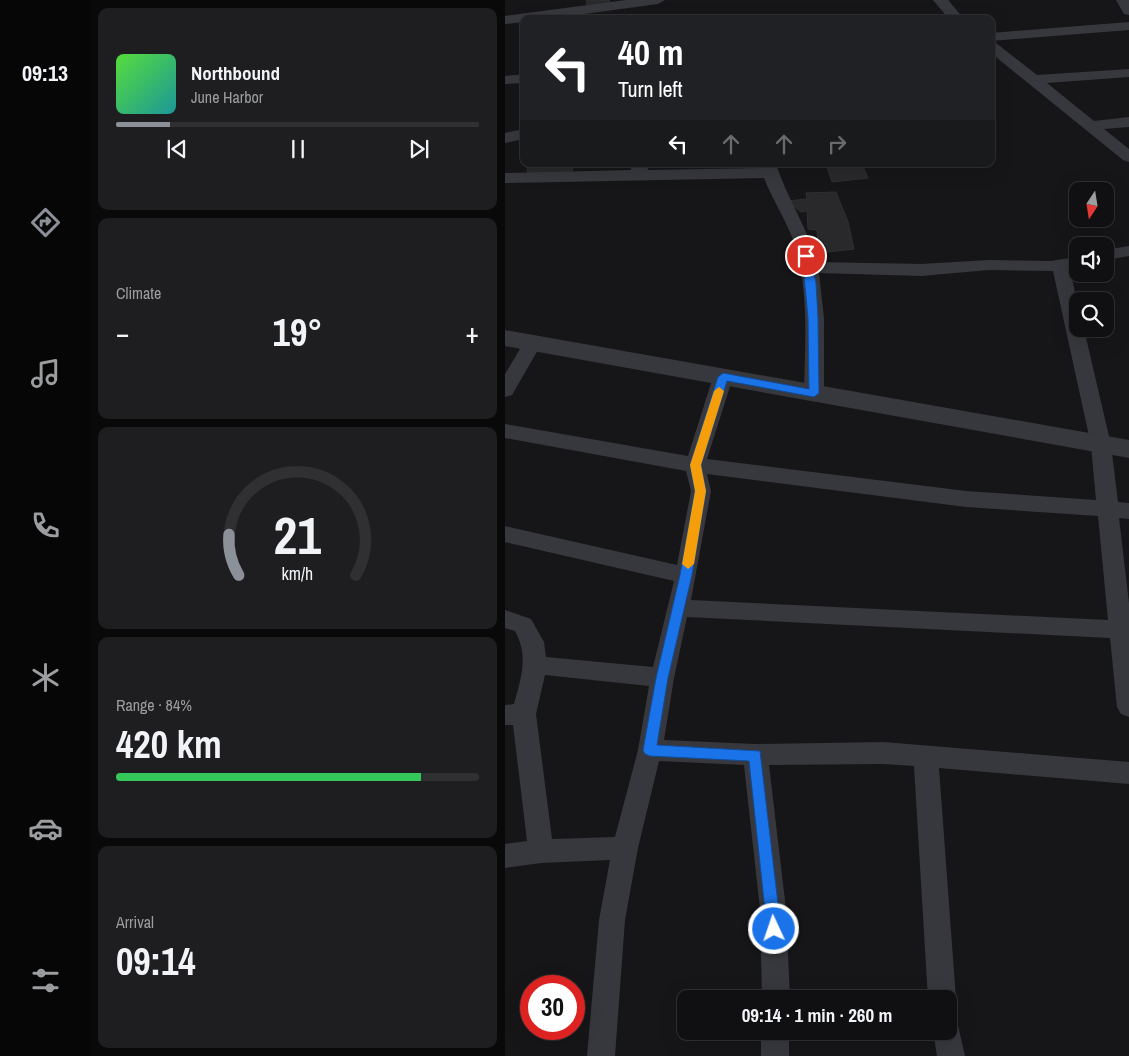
<!DOCTYPE html>
<meta charset="utf-8">
<style>
:root{--surface:#101012;--page:#1e1e20;--text:#f1f3f6;--muted:#9c9d9f;--line:#303032;--accent:#8c9099}
body{margin:0;font-family:"Archivo Narrow",sans-serif;background:var(--page);color:var(--text);height:100vh;display:flex;flex-direction:column;font-size:19px;white-space:nowrap}
*{box-sizing:border-box;margin:0}
p{font-size:16px;color:var(--muted)}
.icon{flex:none;width:28px;height:28px;fill:none;stroke:currentColor;stroke-width:2;stroke-linecap:round;stroke-linejoin:round}
.map{position:relative;flex:1;overflow:hidden}
.sheet{display:flex;flex-direction:column;gap:8px;padding:8px;background:#09090a;width:415px}
.sheet>*{flex:none}
.guide{position:absolute;left:15px;top:15px;width:475px;height:152px;border-radius:10px;box-shadow:0 5px 20px #0002,0 0 0 1px var(--line);background:#202124;color:#fff;overflow:hidden}
.needle{width:32px;rotate:192deg}
.buttons{position:absolute;left:564px;top:182px;display:grid;gap:10px}
.buttons a{display:grid;place-items:center;width:45px;height:45px;border-radius:10px;background:var(--surface);box-shadow:0 5px 20px #0002,0 0 0 1px var(--line);font-size:25px}
.speed{position:absolute;left:15px;top:975px;display:flex;gap:10px;font-size:25px;font-weight:700;text-align:center}
.speed>*{display:grid;place-content:center;width:65px;height:65px;border-radius:50%;background:var(--surface);box-shadow:0 5px 20px #0002,0 0 0 1px var(--line);line-height:1}
.speed .limit{border:8px solid #d22;background:#fff;color:#111}
.pin{position:absolute;display:grid;place-items:center;width:42px;height:42px;color:#fff;margin:-21px;border:2px solid #fff;border-radius:50%;box-shadow:0 1px 5px #0007}
.me{position:absolute;width:55px;margin:-28px;rotate:357deg;stroke-linejoin:round;filter:drop-shadow(0 0 4px #0008)}
.turn{display:flex;align-items:center;gap:18px;height:105px;padding:0 15px;font-size:22px}
.turn .icon{width:65px;height:65px;stroke-width:2.5}
.turn b{display:block;font-size:35px;line-height:42px}
.lanes{display:flex;align-items:center;height:48px;padding:0 15px;background:#0003;justify-content:center;gap:25px;direction:ltr}
.lanes .off{opacity:.35}
.big{font-size:38px;font-weight:700;line-height:1.1}
.sheet .card{flex:1;display:flex;flex-direction:column;justify-content:center;gap:8px;min-width:0;padding:0 18px;border-radius:10px;background:var(--page)}
.sheet .dial{align-items:center;gap:0}
.dial svg{height:130px;overflow:visible;fill:none;stroke:var(--line);stroke-width:7;stroke-linecap:round;text-anchor:middle}
.dial text{fill:var(--text);stroke:none}
.song{display:flex;align-items:center;gap:15px}
.cover{width:60px;height:60px;border-radius:8px;background:linear-gradient(135deg,hsl(110 70% 55%),hsl(180 70% 35%))}
.played{height:5px;border-radius:2px;background:linear-gradient(90deg,var(--accent) 15%,var(--line) 15%)}
.keys{display:flex;justify-content:space-around;direction:ltr}
.heat{display:flex;justify-content:space-between;align-items:center;font-size:28px;direction:ltr}
.charge{height:8px;border-radius:4px;background:linear-gradient(90deg,#34c759 84%,var(--line) 0)}
.trip{position:absolute;left:172px;top:990px;width:280px;height:50px;border-radius:10px;background:var(--surface);box-shadow:0 5px 20px #0002,0 0 0 1px var(--line);font-weight:700;line-height:50px;text-align:center}
main{display:flex;flex:1;min-height:0}
.menu{display:flex;flex-direction:column;width:90px;justify-content:space-around;align-items:center;background:#060607;color:var(--muted)}
.menu .icon{width:35px;height:35px}
.menu .on{color:var(--accent)}
.menu b{font-size:22px;color:var(--text)}
.map>svg:first-child{display:block}
.building{fill:#29292c;stroke:#303034}
.lines{fill:none;stroke-linecap:round;stroke-linejoin:round}
.minor{fill:#37383d;fill-rule:evenodd}
.tertiary{fill:#37383d;fill-rule:evenodd}
.route{fill:#1a73e8;stroke:#114b97}
.slow{fill:#f59e0b}
</style>
<main>
<nav class="menu">
<b>09:13</b>
<svg class="icon on" aria-label="directions" viewBox="0 0 24 24"><path d="M12 3l9 9-9 9-9-9zM9 14v-3h6M13 9l2 2-2 2"/></svg>
<svg class="icon" aria-label="music" viewBox="0 0 24 24"><path d="M9 18V5l10-2v13"/><circle cx="6" cy="18" r="3"/><circle cx="16" cy="16" r="3"/></svg>
<svg class="icon" aria-label="phone" viewBox="0 0 24 24"><path d="M5 4h4l2 5-3 2q2 4 5 5l2-3 5 2v4C11 20 4 13 5 4z"/></svg>
<svg class="icon" aria-label="climate" viewBox="0 0 24 24"><path d="M12 3v18M4 7l16 10M4 17L20 7"/></svg>
<svg class="icon" aria-label="car" viewBox="0 0 24 24"><path d="M5 17H2v-5l4-1 3-4h7l3 4 3 1v5h-3M9 17h6M6 11h13"/><circle cx="7" cy="17" r="2"/><circle cx="17" cy="17" r="2"/></svg>
<svg class="icon" aria-label="filters" viewBox="0 0 24 24"><path d="M4 7h16M4 17h16"/><circle cx="9" cy="7" r="2"/><circle cx="15" cy="17" r="2"/></svg>
</nav>
<section class="sheet">
<div class="card">
<div class="song"><i class="cover"></i><div><b>Northbound</b><p>June Harbor</p></div></div>
<div class="played"></div>
<div class="keys"><svg class="icon" aria-label="previous" viewBox="0 0 24 24"><path d="M18 5L8 12l10 7zM5 5v14"/></svg><svg class="icon" aria-label="pause" viewBox="0 0 24 24"><path d="M8 5v14M16 5v14"/></svg><svg class="icon" aria-label="next" viewBox="0 0 24 24"><path d="M6 5l10 7-10 7zM19 5v14"/></svg></div>
</div>
<div class="card"><p>Climate</p>
<div class="heat"><a>−</a><b class="big">19°</b><a>+</a></div>
</div>
<div class="card dial"><svg viewBox="0 0 100 80">
<path d="M14 69A42 42 0 1 1 86 69"/>
<path d="M14 69A42 42 0 0 1 8 44" stroke="#8c9099"/>
<text x="50" y="56" font-size="32" font-weight="700">21</text>
<text x="50" y="72" font-size="11">km/h</text>
</svg></div>
<div class="card"><p>Range · 84%</p><b class="big">420 km</b><div class="charge"></div></div>
<div class="card"><p>Arrival</p><b class="big">09:14</b></div>
</section>
<div class="map">
<svg width="624" height="1056" viewBox="0 0 624 1056">
<rect width="100%" height="100%" fill="#161618"/>
<!-- building -->
<path class="building" d="M81,0H104L105,4L82,6Z
M23,164H68L67,174L22,172Z
M321,164H357L363,178L327,182Z
M331,192L343,222L349,249L314,253L312,230L303,229L302,211L296,212L282,201L302,199L301,193Z"/>
<g class="lines">
<!-- minor -->
<path class="minor" d="M121,0H160L153,4L42,19H19V22L0,24V16Z
M428,0H443L459,19H444Z
M611,0H624V15L619,14Z
M624,22V30L486,41V33Z
M486,42L491,43L532,75L624,69V77L542,83L589,121L624,117V127L599,129L624,149V162L618,160L486,53Z
M19,74V83L0,84V76Z
M19,129V139L0,143V133Z
M126,164H142L143,170L256,168L255,164H271C282,198 302,227 312,262L416,264L484,260L546,261L572,257V267L565,269L572,302V329H579L606,445L613,502L624,503V519L614,518L624,603V717L616,714L612,707L605,638L182,617L169,678L159,740L250,744L378,742L624,762V784L434,768L451,999L447,1009L444,1010V999H423L409,766L378,764L264,765L281,909L285,999H257L255,909L239,765L154,761L133,848L120,920L110,1056H82L94,920L105,860L36,863L0,868V844L22,841L8,725H0V705L9,704C16,678 24,656 10,631L0,628V610L26,619L39,642L41,657L148,667L169,581L0,542V526L172,565L186,491L181,471L0,438V424L183,456L208,377L211,372L218,371L225,372L228,377L202,459L461,491L591,500L586,445L548,271L484,270L416,276L314,273L319,318V393L316,398L309,400L302,398L299,393C300,343 304,292 290,245C282,221 268,201 259,178L0,183V173L126,170ZM202,474L461,507L593,516L603,620L186,600L206,491ZM40,675L144,686L133,750L110,837L47,839L31,714Z
M624,246V256L600,260V250Z
M28,337L35,339L37,343L7,395L0,397V374L21,339Z
M444,1018L452,1021L460,1056H432L428,1031H444Z
M256,1031H284V1056H256Z"/>
<!-- tertiary -->
<path class="tertiary" d="M0,330L624,440V458L0,346Z"/>
</g>
<!-- route -->
<path class="route" d="M297,254L305,256L311,283L313,318L314,393L309,397L222,381L196,465L201,491L187,575L163,678L152,745L255,751L276,929L274,933L269,935L264,933L262,929L244,761L145,756L140,754L138,750L151,678L175,575L190,491L185,465L213,377L218,373L304,389L303,318Z"/>
<!-- slow -->
<path class="slow" d="M214,387L219,391L196,465L201,491L189,564L183,569L177,564L190,491L185,465L209,391Z"/>
</svg>
<div class="buttons">
<a><svg class="needle" viewBox="-14 -14 28 28"><path d="M0-13l5 13h-10z" fill="#e53935"/><path d="M0 13l5-13h-10z" fill="#9c9d9f"/></svg></a>
<a><svg class="icon" aria-label="sound" viewBox="0 0 24 24"><path d="M4 9h4l5-4v14l-5-4H4zM17 9q2 3 0 6"/></svg></a>
<a><svg class="icon" aria-label="search" viewBox="0 0 24 24"><circle cx="10" cy="10" r="6"/><path d="M15 15l6 6"/></svg></a>
</div>
<div class="speed"><div class="limit">30</div></div>
<div class="pin" style="left:301px;top:256px;background:#d93025"><svg class="icon" aria-label="arrive" viewBox="0 0 24 24"><path d="M6 21V4h12l-3 4 3 4H6"/></svg></div>
<svg class="me" style="left:269px;top:929px" viewBox="-20 -20 40 40"><circle r="17" fill="#1a73e8" stroke="#fff" stroke-width="3"/><path d="M0-11L8 9 0 5-8 9z" fill="#fff"/></svg>
<div class="trip">09:14 · 1 min · 260 m</div>
<div class="guide">
<div class="turn"><svg class="icon" aria-label="left" viewBox="0 0 24 24"><path d="M17 20v-9H6M10 6l-5 5 5 5"/></svg><div><b>40 m</b>Turn left</div></div>
<div class="lanes"><svg class="icon" aria-label="left" viewBox="0 0 24 24"><path d="M17 20v-9H6M10 6l-5 5 5 5"/></svg><svg class="icon off" aria-label="ahead" viewBox="0 0 24 24"><path d="M12 20V5M6 11l6-6 6 6"/></svg><svg class="icon off" aria-label="ahead" viewBox="0 0 24 24"><path d="M12 20V5M6 11l6-6 6 6"/></svg><svg class="icon off" aria-label="right" viewBox="0 0 24 24"><path d="M7 20v-9h11M14 6l5 5-5 5"/></svg></div>
</div>
</div>
</main>
